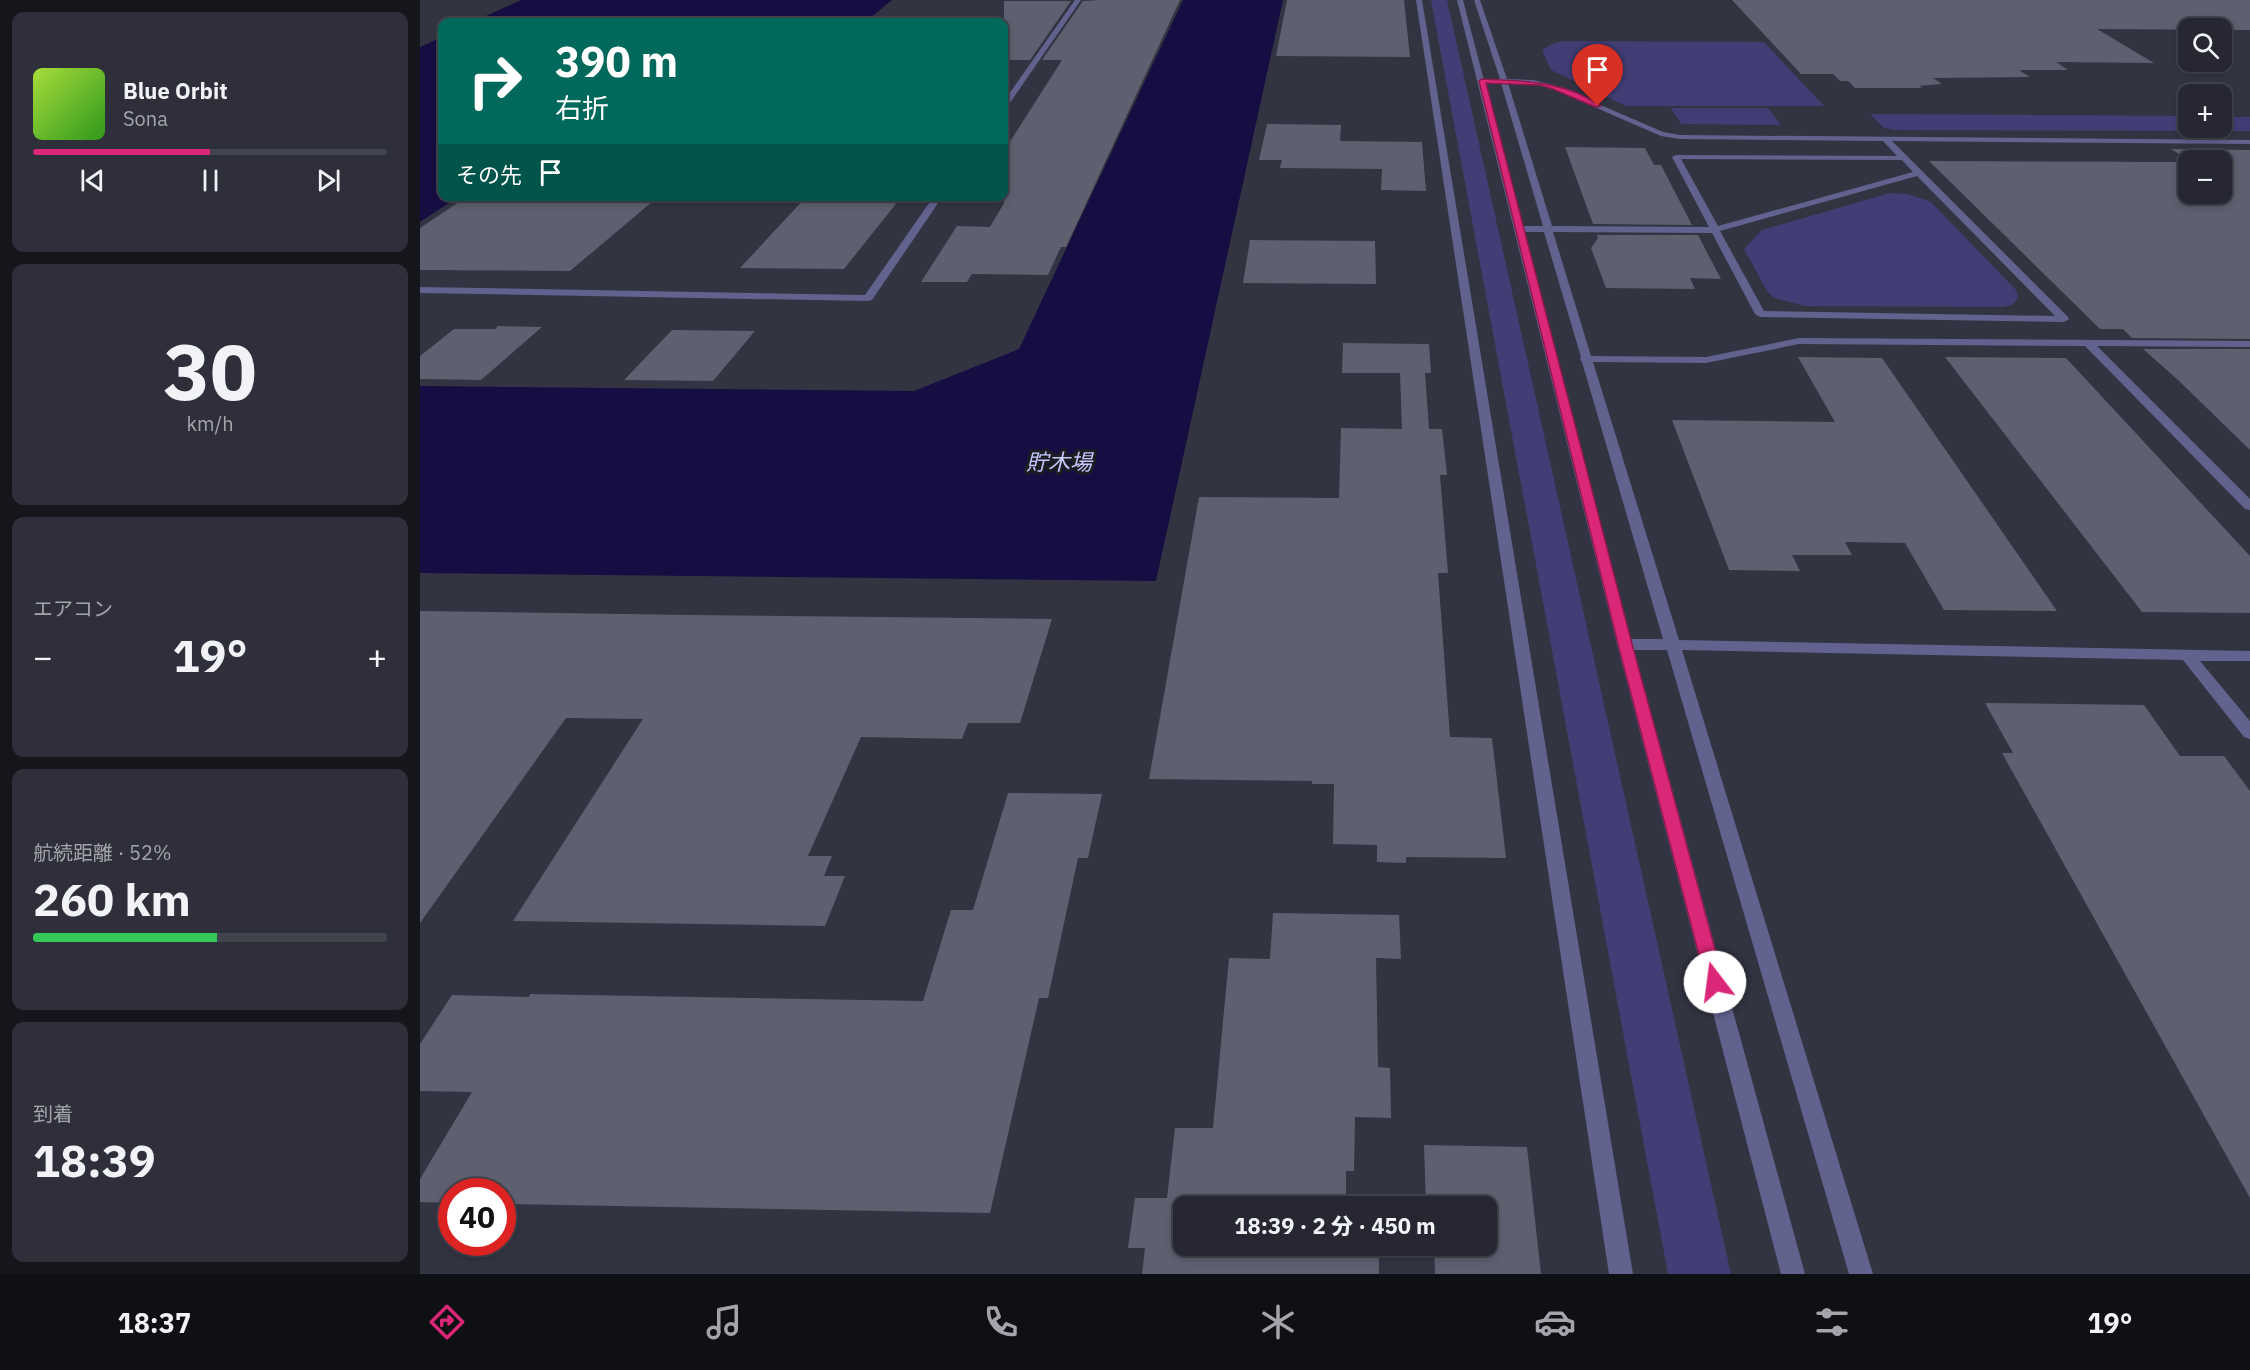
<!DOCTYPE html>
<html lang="ja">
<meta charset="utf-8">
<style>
:root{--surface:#262732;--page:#2e2f3a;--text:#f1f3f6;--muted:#a4a5ac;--line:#42444d;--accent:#db2777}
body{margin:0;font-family:"IBM Plex Sans","Noto Sans JP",sans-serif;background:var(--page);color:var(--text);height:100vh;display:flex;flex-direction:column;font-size:22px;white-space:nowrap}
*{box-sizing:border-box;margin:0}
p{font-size:20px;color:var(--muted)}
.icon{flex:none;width:33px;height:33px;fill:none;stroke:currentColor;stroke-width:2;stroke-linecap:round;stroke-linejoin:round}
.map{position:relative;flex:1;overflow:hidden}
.side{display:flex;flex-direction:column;gap:12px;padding:12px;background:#15151c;width:420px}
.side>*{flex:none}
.hud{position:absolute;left:18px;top:18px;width:570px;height:183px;border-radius:12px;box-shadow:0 3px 9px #0003,0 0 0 2px var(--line);background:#00695c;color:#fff;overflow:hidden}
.fabs{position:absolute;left:1758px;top:18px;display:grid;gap:12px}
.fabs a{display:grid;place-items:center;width:54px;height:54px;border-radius:12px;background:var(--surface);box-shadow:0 3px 9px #0003,0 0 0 2px var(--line);font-size:30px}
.speed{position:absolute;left:18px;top:1178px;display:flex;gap:12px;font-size:30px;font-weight:700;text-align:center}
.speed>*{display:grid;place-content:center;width:78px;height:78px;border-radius:50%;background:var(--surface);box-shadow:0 3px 9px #0003,0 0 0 2px var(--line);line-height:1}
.speed .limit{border:9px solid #d22;background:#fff;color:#111}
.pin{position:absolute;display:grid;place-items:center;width:51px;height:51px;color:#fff;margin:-62px -26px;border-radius:50% 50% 50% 0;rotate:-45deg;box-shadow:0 0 6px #0007}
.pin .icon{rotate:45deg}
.me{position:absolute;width:66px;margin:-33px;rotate:345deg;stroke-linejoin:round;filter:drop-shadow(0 0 4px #0008)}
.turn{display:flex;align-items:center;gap:21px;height:126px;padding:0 18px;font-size:27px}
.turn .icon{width:78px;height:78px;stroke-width:2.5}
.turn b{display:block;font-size:42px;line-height:51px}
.then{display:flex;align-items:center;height:57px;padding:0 18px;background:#0003;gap:12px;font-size:22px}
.big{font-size:45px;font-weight:800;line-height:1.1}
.side .tile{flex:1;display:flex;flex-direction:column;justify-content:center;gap:9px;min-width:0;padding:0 21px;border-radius:12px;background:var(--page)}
.side .dial{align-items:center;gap:0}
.dial b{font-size:78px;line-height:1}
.song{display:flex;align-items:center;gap:18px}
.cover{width:72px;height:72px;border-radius:9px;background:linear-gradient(135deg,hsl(80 70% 55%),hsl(110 70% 35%))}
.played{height:6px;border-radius:3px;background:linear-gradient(90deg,var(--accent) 50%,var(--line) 50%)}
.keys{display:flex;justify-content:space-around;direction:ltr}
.heat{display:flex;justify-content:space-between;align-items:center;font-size:33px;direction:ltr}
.charge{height:9px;border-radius:4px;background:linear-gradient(90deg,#34c759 52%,var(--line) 0)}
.trip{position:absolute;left:753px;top:1196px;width:324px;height:60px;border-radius:12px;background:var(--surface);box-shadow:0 3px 9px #0003,0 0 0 2px var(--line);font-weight:800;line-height:60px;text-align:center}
.menu{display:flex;height:96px;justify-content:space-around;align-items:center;background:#0f1014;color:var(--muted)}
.menu .icon{width:42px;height:42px}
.menu .active{color:var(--accent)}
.menu b{font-size:27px;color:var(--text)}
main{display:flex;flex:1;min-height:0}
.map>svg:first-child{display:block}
.green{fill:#403e74}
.water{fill:#160d42}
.building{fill:#5e5f6f}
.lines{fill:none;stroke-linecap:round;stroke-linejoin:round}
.minor{fill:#62628e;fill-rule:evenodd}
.route{fill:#db2777;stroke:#8e194d;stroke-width:1.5}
.labels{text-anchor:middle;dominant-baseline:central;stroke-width:6;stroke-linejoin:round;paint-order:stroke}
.water-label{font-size:22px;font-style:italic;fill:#c7c9fe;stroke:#1c1c23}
</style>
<main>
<section class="side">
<div class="tile">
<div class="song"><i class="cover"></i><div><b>Blue Orbit</b><p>Sona</p></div></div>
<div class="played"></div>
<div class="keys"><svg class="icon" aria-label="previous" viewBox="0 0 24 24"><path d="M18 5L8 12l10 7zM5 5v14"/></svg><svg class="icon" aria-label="pause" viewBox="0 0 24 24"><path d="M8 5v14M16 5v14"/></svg><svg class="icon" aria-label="next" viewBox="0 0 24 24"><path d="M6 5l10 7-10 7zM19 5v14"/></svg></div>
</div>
<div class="tile dial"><b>30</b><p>km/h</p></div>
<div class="tile"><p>エアコン</p>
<div class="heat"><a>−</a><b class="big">19°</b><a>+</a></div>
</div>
<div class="tile"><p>航続距離 · 52%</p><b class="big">260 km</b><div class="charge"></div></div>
<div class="tile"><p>到着</p><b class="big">18:39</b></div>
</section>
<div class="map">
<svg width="1830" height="1274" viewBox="0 0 1830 1274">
<rect width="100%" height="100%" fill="#333442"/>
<!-- green -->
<path class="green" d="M1011,0H1027L1311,1274H1248Z
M1143,41L1344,42L1404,106H1206L1131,70L1122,50L1132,44Z
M1251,108H1348L1361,125L1261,124Z
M1450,114L1768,116V128H1802V117H1830V131L1475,130L1464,128Z
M1470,193L1488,194L1511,202L1596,290L1598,298L1592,305L1583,307L1385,306L1354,298L1347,291L1324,249L1342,230Z"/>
<!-- water -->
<path class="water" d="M101,0H472L445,22H53Z
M763,0H863L736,581L0,573V386L494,391L599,349Z
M22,37V196L38,197L0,222V47Z"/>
<!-- building -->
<path class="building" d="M680,0H760L646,247H641L628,275L552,274L547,282H501L537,226L570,227L584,203V151L642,60H622L663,1Z
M867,0H984L990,57L856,56Z
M1312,0H1830V30L1677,29L1734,63L1636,62L1648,70H1599L1610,77L1513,78L1522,84L1499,86L1502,88H1435L1428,81H1420L1413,74H1381Z
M584,1H651L610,60H584Z
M847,124L921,125L920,141L1002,142L1006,191L961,190L962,169L860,168L862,160H839Z
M1145,147L1225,148L1234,165H1241L1272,225L1173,224Z
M1751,149L1830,150V339L1712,338L1703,329H1680L1509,161L1768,162V194H1802V160H1769Z
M48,196H239L150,271L0,270V228Z
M387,196H460L458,199L479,200L424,269L320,268Z
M1177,235H1278L1301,279L1270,278L1275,289L1186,288L1171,248L1178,238Z
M830,240L955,241L956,284L823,283Z
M78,326L122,327L61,380L0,379V356L34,329H75Z
M252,330L335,331L293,381L204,380Z
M923,343L1009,344L1011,373H1005L1009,429H1022L1027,475H1020L1028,573H1018L1030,737L1072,738L1086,858L986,857V863L957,862V845L913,844L914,784H892V781L729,779L779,497L919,498L921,428L982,429L980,373H922Z
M1723,349H1830V450L1758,380Z
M1378,357L1462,358L1637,611L1524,610L1485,543L1425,542L1432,555H1372L1380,571L1309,570L1252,420L1415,422Z
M1525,357L1646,358L1830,556V613L1722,612Z
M0,611L271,615L632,619L600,723H548L542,739L441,737L388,856H412L404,876H425L405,926L93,921L223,719L146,718L0,923Z
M1565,703L1724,705L1760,756H1804L1830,791V1198L1582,753H1593Z
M588,793L682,794L668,858H658L628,998H619L570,1213L82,1204V1191H32V1203L0,1202V1179L52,1092L0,1091V1044L32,995L109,997L110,994L503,1001L531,910H553Z
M853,913L979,915L981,959L956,958L958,1067L970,1068L971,1118L935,1117L934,1171H926V1206H764V1245H959V1274H722L725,1248H708L715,1198H747L755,1128H793L809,958L850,959Z
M1004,1145L1107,1147L1121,1274H1015L1014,1245H1066V1206H1006Z"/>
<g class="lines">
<!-- minor -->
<path class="minor" d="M655,0H661L587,107H584V101Z
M996,0H1002L1213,1274H1189Z
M1037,0H1043L1102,226H1123L1081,83L1071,81L1080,79L1054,0H1060L1087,79L1113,80L1137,86L1243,132L1260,135L1830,140V144L1472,141L1648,317L1649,319L1644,322L1340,317L1335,314L1292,233L1133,232L1171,356L1286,357L1379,338L1830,341V347L1677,346L1830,499V510L1825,509L1665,346L1379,344L1286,363L1173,362L1259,640L1830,651V661H1780L1830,721V739L1824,737L1763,660L1262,650L1453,1274H1429L1247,650H1214L1385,1274H1361L1197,644ZM1088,83L1113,84L1133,89L1241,136L1260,139L1463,141L1477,156L1256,155L1252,157L1289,227L1132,226ZM1261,159L1482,160L1493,172L1298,226ZM1497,176L1635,316L1344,311L1300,231ZM1104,232H1124L1161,357L1160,359L1162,362L1243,639H1211Z
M514,196H523L452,300L448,301L0,293V287L445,295Z"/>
</g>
<!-- route -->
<path class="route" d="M1062,79C1104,81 1146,81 1181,106L1175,107L1133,89L1120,85L1066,83L1212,644L1304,982L1302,988L1295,990L1289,988L1286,982L1198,644L1059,81Z"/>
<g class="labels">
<!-- water labels -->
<g class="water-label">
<text x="639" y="461">貯木場</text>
</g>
</g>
</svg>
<div class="fabs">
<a><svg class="icon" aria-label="search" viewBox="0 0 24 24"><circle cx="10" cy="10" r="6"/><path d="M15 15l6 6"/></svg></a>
<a>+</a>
<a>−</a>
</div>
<div class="speed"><div class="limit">40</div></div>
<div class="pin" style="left:1178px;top:106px;background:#d93025"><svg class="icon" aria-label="arrive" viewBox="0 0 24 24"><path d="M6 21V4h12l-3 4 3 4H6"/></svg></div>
<svg class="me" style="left:1295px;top:982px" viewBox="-20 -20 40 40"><circle r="19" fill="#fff"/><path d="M0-13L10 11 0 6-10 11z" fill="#db2777"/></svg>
<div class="trip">18:39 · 2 分 · 450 m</div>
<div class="hud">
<div class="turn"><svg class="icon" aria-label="right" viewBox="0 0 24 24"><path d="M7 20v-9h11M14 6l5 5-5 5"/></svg><div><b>390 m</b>右折</div></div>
<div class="then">その先<svg class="icon" aria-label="arrive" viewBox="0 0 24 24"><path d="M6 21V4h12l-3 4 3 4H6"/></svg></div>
</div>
</div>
</main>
<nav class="menu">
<b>18:37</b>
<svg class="icon active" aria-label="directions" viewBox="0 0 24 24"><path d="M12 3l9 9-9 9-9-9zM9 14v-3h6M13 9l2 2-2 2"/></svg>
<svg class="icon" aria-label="music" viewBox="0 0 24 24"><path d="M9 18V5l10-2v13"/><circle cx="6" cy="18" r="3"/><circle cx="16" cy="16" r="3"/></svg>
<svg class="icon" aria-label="phone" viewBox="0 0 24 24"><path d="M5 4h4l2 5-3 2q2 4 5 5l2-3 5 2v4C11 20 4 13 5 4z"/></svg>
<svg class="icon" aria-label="climate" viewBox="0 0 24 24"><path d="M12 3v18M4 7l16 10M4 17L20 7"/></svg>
<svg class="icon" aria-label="car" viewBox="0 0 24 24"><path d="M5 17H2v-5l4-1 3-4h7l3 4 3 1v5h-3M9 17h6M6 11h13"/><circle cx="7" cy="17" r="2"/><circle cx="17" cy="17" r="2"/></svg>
<svg class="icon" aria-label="filters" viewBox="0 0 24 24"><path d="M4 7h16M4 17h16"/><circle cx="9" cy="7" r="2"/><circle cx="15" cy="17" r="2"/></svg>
<b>19°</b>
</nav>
